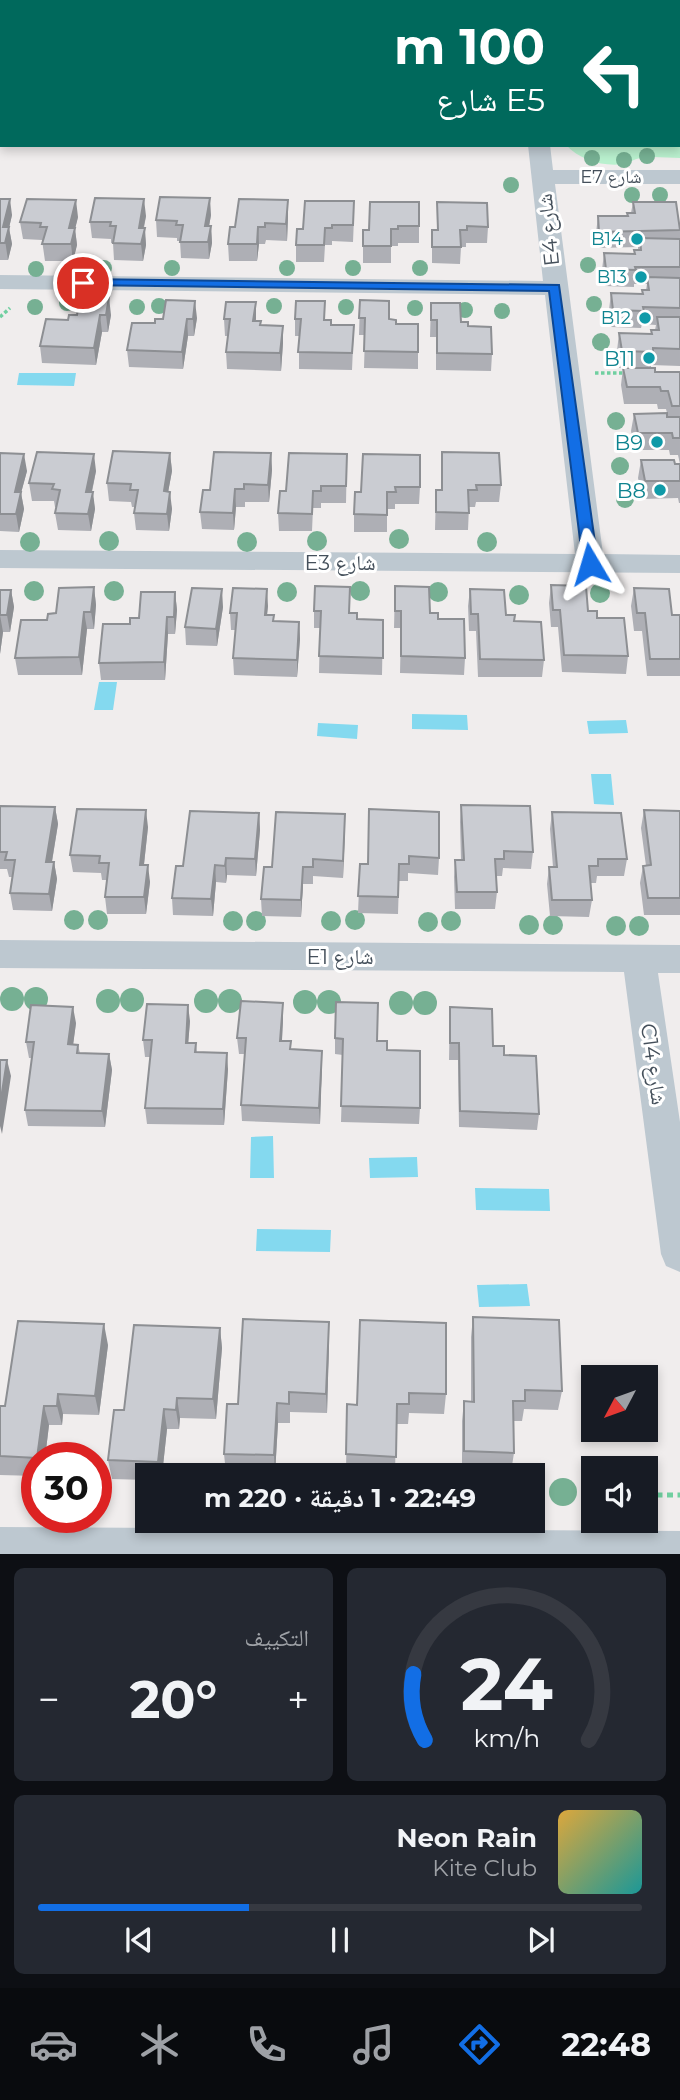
<!DOCTYPE html>
<html lang="ar">
<meta charset="utf-8">
<style>
:root{--surface:#171b24;--page:#242831;--text:#f1f3f6;--muted:#9ea1a6;--line:#363941;--accent:#126ee5}
body{margin:0;font-family:Montserrat,"Noto Naskh Arabic",sans-serif;background:var(--page);color:var(--text);direction:rtl;height:100vh;display:flex;flex-direction:column;font-size:26px;white-space:nowrap}
*{box-sizing:border-box;margin:0}
p{font-size:23px;color:var(--muted)}
.icon{flex:none;width:38px;height:38px;fill:none;stroke:currentColor;stroke-width:2;stroke-linecap:round;stroke-linejoin:round}
.map{position:relative;height:1554px;overflow:hidden;direction:ltr}
.drawer{display:flex;flex-direction:column;gap:14px;padding:14px;background:#0d0f14;flex:1}
.drawer>*{flex:none}
.banner{position:absolute;left:0px;top:0px;width:681px;height:147px;box-shadow:0 4px 10px #0003;direction:rtl;background:#00695c;color:#fff;overflow:hidden}
.needle{width:46px;rotate:229deg}
.controls{position:absolute;left:581px;top:1365px;display:grid;gap:14px}
.controls a{display:grid;place-items:center;width:77px;height:77px;border-radius:0px;background:var(--surface);box-shadow:0 4px 10px #0003;font-size:35px}
.speed{position:absolute;left:21px;top:1442px;display:flex;gap:14px;font-size:35px;font-weight:700;text-align:center}
.speed>*{display:grid;place-content:center;width:91px;height:91px;border-radius:50%;background:var(--surface);box-shadow:0 4px 10px #0003;line-height:1}
.speed .limit{border:10px solid #d22;background:#fff;color:#111}
.pin{position:absolute;display:grid;place-items:center;width:60px;height:60px;color:#fff;margin:-30px;border:4px solid #fff;border-radius:50%;box-shadow:0 2px 7px #0007}
.me{position:absolute;width:77px;margin:-38px;rotate:353deg;stroke-linejoin:round;filter:drop-shadow(0 0 5px #0008)}
.turn{display:flex;align-items:center;gap:24px;height:147px;padding:0 21px;font-size:32px}
.turn .icon{width:91px;height:91px;stroke-width:2.5}
.turn b{display:block;font-size:49px;line-height:60px}
.big{font-size:52px;font-weight:700;line-height:1.1}
.drawer .tile{flex:1;display:flex;flex-direction:column;justify-content:center;gap:10px;min-width:0;padding:0 24px;border-radius:10px;background:var(--page)}
.drawer .dial{align-items:center;gap:0}
.dial svg{height:182px;overflow:visible;fill:none;stroke:var(--line);stroke-width:7;stroke-linecap:round;text-anchor:middle}
.dial text{fill:var(--text);stroke:none}
.song{display:flex;align-items:center;gap:21px}
.cover{width:84px;height:84px;border-radius:10px;background:linear-gradient(135deg,hsl(40 70% 55%),hsl(180 70% 35%))}
.played{height:7px;border-radius:4px;background:linear-gradient(90deg,var(--accent) 35%,var(--line) 35%)}
.keys{display:flex;justify-content:space-around;direction:ltr}
.heat{display:flex;justify-content:space-between;align-items:center;font-size:38px;direction:ltr}
.drawer .tiles{flex:1;display:grid;gap:14px;grid-template-columns:1fr 1fr}
.tile:last-child{grid-column:span 2}
.trip{position:absolute;left:135px;top:1463px;width:410px;height:70px;border-radius:0px;background:var(--surface);box-shadow:0 4px 10px #0003;font-weight:700;line-height:70px;text-align:center;direction:rtl}
.dock{display:flex;height:112px;justify-content:space-around;align-items:center;background:#090b0e;color:var(--muted)}
.dock .icon{width:49px;height:49px}
.dock .active{color:var(--accent)}
.dock b{font-size:32px;color:var(--text)}
.map>svg:first-child{display:block}
.green{fill:#b9f0ce}
.water{fill:#84d9ef}
.lines{fill:none;stroke-linecap:round;stroke-linejoin:round}
.path-far1{stroke:#70cfa0;stroke-width:3.5;stroke-dasharray:3.5 2.5;stroke-linecap:butt}
.path{stroke:#70cfa0;stroke-width:5;stroke-dasharray:6 4.5;stroke-linecap:butt}
.street{fill:#bdc8d0;fill-rule:evenodd}
.tree{fill:#76b093}
.wall{fill:#aeafb5}
.shaded-wall{fill:#8d8f93}
.building{fill:#caccd2;stroke:#8d8f93;stroke-width:2}
.route{fill:#126ee5;stroke:#0c4895;stroke-width:2}
.culture-dot{fill:#0f9aa8;stroke:#fff;stroke-width:2.5}
.labels{text-anchor:middle;dominant-baseline:central;stroke-width:6;stroke-linejoin:round;paint-order:stroke}
.far-street-label{font-size:18px;fill:#45505b;stroke:#fff}
.far-culture-label{font-size:18px;fill:#0d838f;stroke:#fff;text-anchor:end}
.street-label{font-size:21px;fill:#45505b;stroke:#fff}
.culture-label{font-size:21px;fill:#0d838f;stroke:#fff;text-anchor:end}
</style>
<div class="map">
<svg width="680" height="1554" viewBox="0 0 680 1554">
<rect width="100%" height="100%" fill="#f0eded"/>
<!-- green -->
<path class="green" d="M680,8V158C667,158 653,156 640,158C634,159 629,163 624,164C603,167 580,160 566,145H679Z"/>
<!-- water -->
<path class="water" d="M19,373H76L74,386L17,385Z
M99,682H117L113,710H94Z
M412,714L467,715L468,730L412,729Z
M626,720L628,733L589,734L587,721Z
M318,723L358,725L357,739L317,736Z
M591,774H611L614,805L594,804Z
M273,1136L274,1178H250L251,1137Z
M417,1157L418,1177L370,1178L369,1158Z
M475,1188L549,1189L550,1211L476,1210Z
M257,1229L331,1230L330,1252L256,1251Z
M527,1284L530,1306L479,1307L477,1285Z"/>
<g class="lines">
<!-- path-far1 -->
<path class="path-far1" d="M0,317L10,308
M595,373H628"/>
<!-- path -->
<path class="path" d="M646,1495H680"/>
<!-- street -->
<path class="street" d="M513,0H533V2H513Z
M0,70H2V82H0Z
M528,145H550L553,170H680V184H555L603,554L680,555V573L0,568V550L575,554L545,295L0,289V275L543,281Z
M0,940L680,945V973H658L680,1122V1272L666,1266L661,1254L624,972L0,968Z
M0,1527L680,1531V1554H0Z"/>
</g>
<!-- trees -->
<g class="tree">
<circle cx="647" cy="156" r="8"/>
<circle cx="592" cy="158" r="8"/>
<circle cx="624" cy="160" r="8"/>
<circle cx="511" cy="185" r="8"/>
<circle cx="632" cy="195" r="8"/>
<circle cx="660" cy="195" r="8"/>
<circle cx="588" cy="265" r="8"/>
<circle cx="104" cy="268" r="8"/>
<circle cx="172" cy="268" r="8"/>
<circle cx="287" cy="268" r="8"/>
<circle cx="353" cy="268" r="8"/>
<circle cx="420" cy="268" r="8"/>
<circle cx="36" cy="269" r="8"/>
<circle cx="67" cy="303" r="8"/>
<circle cx="594" cy="304" r="8"/>
<circle cx="159" cy="306" r="8"/>
<circle cx="274" cy="306" r="8"/>
<circle cx="35" cy="307" r="8"/>
<circle cx="137" cy="307" r="8"/>
<circle cx="346" cy="307" r="8"/>
<circle cx="415" cy="308" r="8"/>
<circle cx="465" cy="310" r="8"/>
<circle cx="502" cy="311" r="8"/>
<circle cx="601" cy="342" r="9"/>
<circle cx="616" cy="421" r="9"/>
<circle cx="620" cy="466" r="9"/>
<circle cx="625" cy="499" r="9"/>
<circle cx="399" cy="539" r="10"/>
<circle cx="109" cy="541" r="10"/>
<circle cx="317" cy="541" r="10"/>
<circle cx="30" cy="542" r="10"/>
<circle cx="247" cy="542" r="10"/>
<circle cx="487" cy="542" r="10"/>
<circle cx="34" cy="591" r="10"/>
<circle cx="114" cy="591" r="10"/>
<circle cx="360" cy="591" r="10"/>
<circle cx="287" cy="592" r="10"/>
<circle cx="438" cy="592" r="10"/>
<circle cx="600" cy="593" r="10"/>
<circle cx="519" cy="595" r="10"/>
<circle cx="74" cy="920" r="10"/>
<circle cx="98" cy="920" r="10"/>
<circle cx="355" cy="920" r="10"/>
<circle cx="233" cy="921" r="10"/>
<circle cx="256" cy="921" r="10"/>
<circle cx="331" cy="921" r="10"/>
<circle cx="451" cy="921" r="10"/>
<circle cx="428" cy="922" r="10"/>
<circle cx="529" cy="925" r="10"/>
<circle cx="553" cy="925" r="10"/>
<circle cx="616" cy="926" r="10"/>
<circle cx="639" cy="926" r="10"/>
<circle cx="12" cy="999" r="12"/>
<circle cx="36" cy="999" r="12"/>
<circle cx="132" cy="1000" r="12"/>
<circle cx="108" cy="1001" r="12"/>
<circle cx="206" cy="1001" r="12"/>
<circle cx="230" cy="1001" r="12"/>
<circle cx="305" cy="1002" r="12"/>
<circle cx="329" cy="1002" r="12"/>
<circle cx="401" cy="1003" r="12"/>
<circle cx="425" cy="1003" r="12"/>
<circle cx="563" cy="1492" r="14"/>
</g>
<!-- wall -->
<path class="wall" d="M0,6H2V40H0Z
M0,82H2V136H0Z
M0,199L12,215L9,228L12,244L8,260H0Z
M288,200V217L287,241L266,240L265,244H259L257,261H229L228,244L235,227Z
M419,202V243H398V246H391V263H363V230H369Z
M437,202L488,227L487,243H466V247H461L460,264L432,263V230H437Z
M633,202L680,226V366L651,365V368L655,372H680V503H679L678,498L643,499L638,478L641,460L680,464L678,455H670L669,450H635L631,431L634,414L668,417L666,409H658L657,404H624L621,385L623,368H619L617,351L619,333L651,334V330H655L656,325L642,324L641,328L611,327L609,310L611,293L642,294V290H646L647,284H634V287L604,286L602,270L604,253L634,254V250H638V247L597,248L596,233L598,216H627V213H631Z
M211,215L209,226H211L212,243L209,259L181,258L180,241H177V238L157,237L156,220Z
M146,216L144,228L146,245L143,261L114,260L113,243H111V239L92,238L90,222Z
M78,217L75,229L77,245L73,261H45L42,240L23,239L20,222Z
M354,218L353,242L332,241V245H325L324,262H296V245L303,229Z
M360,300L396,324L418,352V369L364,368L365,335H359Z
M431,303L468,326L492,354L491,371L436,370V337H430Z
M69,315H111L108,332H102L96,365L42,363L40,346L68,320Z
M197,318L194,336H188L183,369L129,367L127,350L155,323V319Z
M224,319L261,321V325L283,326V343L281,371L227,369L226,352L228,336H225Z
M295,319L325,320L331,325H354L352,370L299,369V336H295Z
M442,452L501,485L499,502H476L475,507H469L468,530H435L436,490H441Z
M0,453L27,471L21,493L24,509L19,532L0,531Z
M170,453L172,471L168,492L172,509L169,531L136,530L134,513L135,507H132L131,502L109,501L107,483Z
M271,453L272,470L269,502H245V507H236L234,530L202,529L200,512L210,490Z
M347,454L346,503H321V508H313L312,531H279L278,513L286,491Z
M363,454L420,487L419,504H395V509H387V532H354V514L361,492Z
M96,471L92,492L95,509L91,531L58,530L55,513L57,507H55L54,501H32L29,483Z
M551,585L597,618L628,656L626,674L562,672L558,627H551L549,603Z
M395,586L430,613L465,658L464,675L400,673L401,628H394Z
M94,587L96,605L94,629H87L82,675H18L15,658L47,620Z
M634,588L672,615H680V676H647L642,631H634L631,606Z
M470,589L514,621L544,660L542,677H478L476,631H469L468,606Z
M0,590H11L14,607L10,632H3L0,654Z
M175,592L177,610L175,634H168L165,680H101L99,663L130,624Z
M268,606L267,615H274V621L299,622L300,639L297,677L234,675L233,658L236,630H231L230,613Z
M223,607L217,646L186,645L185,627Z
M314,611L349,613L357,619L383,620L382,675L319,673L320,628H314Z
M461,805L533,852L531,869L503,868L502,876H496L497,892L495,909H455L454,877L455,860H461L460,822Z
M0,806L55,807L58,824L52,862H54L57,879L52,911L13,910L10,893L13,877H9L7,869H0Z
M369,809L439,858L438,875L408,873V881H399L398,914L358,913L360,864H368Z
M644,810L680,811V915H644L640,883L643,866H646L641,828Z
M552,812L627,859L624,876H597L596,883H590L592,900L589,917L550,916L547,884L549,867H553L550,829Z
M259,813L260,830L256,876L227,875L226,883L216,882L213,916L173,915L172,898L183,866Z
M345,814L343,878L313,876V884H303L301,917L262,916L261,899L272,867Z
M148,827L144,865L150,882L146,914H107L105,897L107,880H102L101,873L73,872L70,855Z
M450,1007L493,1046L539,1114L537,1130L459,1127L458,1060H449Z
M283,1019L282,1041L291,1049L322,1051L320,1124L242,1121L241,1105L245,1054H239L237,1038Z
M190,1021L188,1043H196L197,1052L228,1069L224,1125L147,1124L145,1108L150,1057H145L143,1040Z
M76,1023L73,1044L78,1045L80,1053L109,1054L112,1070L105,1127L28,1126L25,1110L32,1058H29L26,1042Z
M335,1038L377,1041L420,1108L419,1124L341,1122L343,1055L335,1054Z
M473,1317L562,1391L558,1410L524,1409L522,1421H514V1453L511,1472L462,1470V1421L464,1401L471,1402V1337Z
M360,1320L446,1394L444,1414L409,1413L408,1424H396L395,1475L346,1473L347,1404L357,1405Z
M220,1328L222,1348L216,1419L180,1418L179,1429H167L162,1475H147V1480L112,1479L108,1460L124,1410Z
M329,1343L327,1413L290,1412V1423H278L275,1474L226,1473L224,1454L238,1404Z
M108,1345L99,1415L63,1414L62,1425H49L45,1458H37V1476L0,1475V1406H5Z"/>
<!-- shaded-wall -->
<path class="shaded-wall" d="M210,198L211,215L206,243L205,226Z
M10,199L12,215L9,228L12,244L8,260L3,227Z
M144,199L146,216L140,244L139,228Z
M76,200L78,217L75,229L77,245L73,261L69,228Z
M288,200V217L287,241L286,224Z
M211,226L212,243L209,259L208,242Z
M258,227L259,244L257,261V244Z
M145,228L146,245L143,261L141,244Z
M109,297L111,315L108,332L106,315Z
M195,301L197,318L194,336L193,319Z
M256,302V319L254,338L253,321Z
M100,315L102,332L96,365L94,348Z
M187,319L188,336L183,369L182,352Z
M283,326V343L281,371L280,353Z
M170,453L172,471L165,509L164,491Z
M271,453L272,470L269,502L268,485Z
M24,454L27,471L21,493L24,509L19,532L16,514L15,492Z
M94,454L96,471L88,509L86,492Z
M235,489L236,507L234,530L233,513Z
M93,492L95,509L91,531L88,514Z
M170,492L172,509L169,531L167,514Z
M94,587L96,605L94,629L91,612Z
M222,589L223,607L217,646L216,629Z
M267,589L268,606L265,632V615Z
M11,590L14,607L10,632L7,615Z
M175,592L177,610L175,634L174,617Z
M84,612L87,629L82,675L79,657Z
M0,615L3,632L0,654Z
M167,617L168,634L165,680L164,662Z
M299,622L300,639L297,677V660Z
M55,807L58,824L49,879L46,862Z
M146,810L148,827L142,882L140,865Z
M259,813L260,830L256,876L255,859Z
M345,814V831L343,878V861Z
M226,858L227,875L226,883L225,866Z
M54,862L57,879L52,911L49,894Z
M148,865L150,882L146,914L144,897Z
M215,865L216,882L213,916L211,899Z
M303,867V884L301,917V900Z
M283,1003V1019L281,1057L280,1041Z
M188,1005L190,1021L187,1059L186,1043Z
M73,1007L76,1023L71,1061L68,1044Z
M322,1051V1067L320,1124L319,1108Z
M227,1053L228,1069L224,1125L223,1109Z
M109,1054L112,1070L105,1127L102,1111Z
M7,1060L11,1076L2,1134L0,1126V1105Z
M329,1322V1343L327,1413L326,1394Z
M104,1324L108,1345L99,1415L95,1396Z
M220,1328L222,1348L216,1419L213,1399Z
M58,1394L63,1414L62,1425L57,1406Z
M177,1398L180,1418L179,1429L176,1410Z
M277,1403L278,1423L275,1474L274,1455Z
M44,1406L49,1425L45,1458H37Z
M164,1409L167,1429L162,1475H161L158,1462Z"/>
<!-- building -->
<path class="building" d="M0,6H2V24H0Z
M0,82H2V120H0Z
M160,197L210,198L205,226H211L208,242H180L183,225H176L177,221L156,220Z
M95,198L144,199L139,228H145L141,244L113,243L116,226H110L111,222H90Z
M0,199H10L3,227H9L5,243H0Z
M27,199L76,200L69,228H75L71,244H42L47,227H40L41,223L20,222Z
M239,199L288,200L286,224L265,223V227H258L257,244H228L230,227H235Z
M305,201H354L353,225H332V228H325L324,245H296L297,229H303Z
M370,202H419V226H398V229H391V246H363V230H369Z
M437,202L487,203L488,227L467,226V230H460L461,247H432V230H438Z
M633,202H676L680,230L599,232L598,216H628L627,213H635Z
M640,238L680,239V267H635L636,270L606,269L604,253L635,254L634,250H641Z
M647,277L680,278V308L643,307L644,311L613,310L611,293L643,294L642,290H649Z
M80,297H109L106,315H100L94,348L40,346L46,319L68,320L69,315H77Z
M166,300L195,301L193,319H187L182,352L127,350L132,323H155V319H163Z
M360,300L389,301V319L396,320V324H418V352L364,351L365,318H359Z
M296,301H325L324,320H331V325H354L352,353L298,352L301,319H295Z
M226,302H256L253,321H261L260,325L283,326L280,353L226,352L230,319H224Z
M431,303H460L461,322H468V326L491,327L492,354L437,353V320H431Z
M657,317H680V349L653,348V352L622,351L619,333L652,334L651,330H659Z
M623,368H655V372H680V406H672L668,391H661L660,387H627Z
M667,413V417H680V438H673L672,433H638L634,414Z
M113,451L170,453L164,491L170,492L167,514L134,513L138,490H130L131,484L107,483Z
M37,452L94,454L86,492H93L88,514L55,513L60,490L52,489L54,484L29,483Z
M214,452L271,453L268,485L244,484V489H235L233,513L200,512L203,490H210Z
M442,452L499,453L501,485H476L477,490H468L469,513L436,512V490H442Z
M0,453L24,454L15,492H21L16,514H0Z
M289,453L347,454L346,486H321V491H313L312,514L278,513L280,491H286Z
M363,454L420,455V487H395L396,492H387V515L354,514L355,492H361Z
M641,460H674L675,464H680V481H645Z
M551,585L586,586L588,611H597V618H624L628,656L564,655L560,610H553Z
M315,586L350,587L349,613H357V619L383,620V658L319,656L321,611H314Z
M395,586L429,587L430,613H438V619H464L465,658L401,656V611H395Z
M94,587L91,612H84L79,657L15,658L21,620H47L48,614L56,613L59,588Z
M192,588L222,589L216,629L185,627Z
M233,588L267,589L265,615H274L273,621L299,622L297,660L233,658L237,613H230Z
M634,588L669,589L672,615H680V659H650L645,613H637Z
M470,589L504,590L506,615H515L514,621L541,622L544,660L480,659L478,614H471Z
M0,590H11L7,615H0V616Z
M141,592H175L174,617H167L164,662L99,663L103,624H130V618H139Z
M461,805L530,806L533,852L504,851V859H495L497,892H457L455,860H464Z
M0,806L55,807L46,862H54L49,894L10,893L15,860H5L7,852H0Z
M77,809L146,810L140,865H148L144,897H105L109,863H99L100,856L70,855Z
M369,809L439,812V858L409,856V864H399L398,897L358,896L360,864H368Z
M644,810L680,811V898H648L643,866L651,865Z
M190,811L259,813L255,859L226,858L225,866L215,865L211,899L172,898L176,866H183Z
M276,812L345,814L343,861L313,859V867H303L301,900L261,899L264,867H272Z
M552,812L621,813L627,859H598V866H589L592,900H552L549,867H557Z
M241,1001L283,1003L280,1041H291L290,1049L322,1051L319,1108L241,1105L246,1038H237Z
M336,1002L378,1003L377,1041H387V1050L420,1051V1108L341,1106L343,1039L335,1038Z
M147,1004L188,1005L186,1043H196L195,1052L227,1053L223,1109L145,1108L152,1040H143Z
M31,1005L73,1007L68,1044L78,1045L77,1053L109,1054L102,1111L25,1110L34,1042H26Z
M450,1007L492,1009L493,1046H504V1055L536,1056L539,1114L460,1111L459,1043H450Z
M0,1060H7L0,1105Z
M473,1317L559,1320L562,1391L525,1390V1401H513L514,1453L464,1451V1401L474,1402Z
M243,1319L329,1322L326,1394L289,1392V1404L277,1403L274,1455L224,1454L227,1404H238Z
M360,1320L446,1323V1394L409,1393V1404H397L396,1457L346,1454L347,1404L357,1405Z
M18,1321L104,1324L95,1396L58,1394L57,1406H44L37,1458L0,1456V1406H5Z
M134,1325L220,1328L213,1399L177,1398L176,1410L164,1409L158,1462L108,1460L114,1410H124Z"/>
<!-- route -->
<path class="route" d="M83,279L559,285L598,564L590,569L583,564L549,291L79,285V280Z"/>
<!-- markers -->
<g class="culture-dot">
<circle cx="637" cy="239" r="7"/>
<circle cx="641" cy="277" r="7"/>
<circle cx="645" cy="318" r="7"/>
<circle cx="649" cy="358" r="7"/>
<circle cx="657" cy="442" r="7"/>
<circle cx="660" cy="490" r="7"/>
</g>
<g class="labels">
<!-- far-street labels -->
<g class="far-street-label">
<text x="611" y="177">E7 شارع</text>
</g>
<!-- far-culture labels -->
<g class="far-culture-label">
<text x="623" y="239">B14</text>
<text x="627" y="277">B13</text>
<text x="631" y="318">B12</text>
</g>
<!-- street labels -->
<g class="street-label">
<text transform="translate(548 230) rotate(-96)">E4 شارع</text>
<text x="340" y="562">E3 شارع</text>
<text x="340" y="956">E1 شارع</text>
<text transform="translate(654 1064) rotate(82)">C14 شارع</text>
</g>
<!-- culture labels -->
<g class="culture-label">
<text x="635" y="358">B11</text>
<text x="643" y="442">B9</text>
<text x="646" y="490">B8</text>
</g>
</g>
</svg>
<div class="controls">
<a><svg class="needle" viewBox="-14 -14 28 28"><path d="M0-13l5 13h-10z" fill="#e53935"/><path d="M0 13l5-13h-10z" fill="#9ea1a6"/></svg></a>
<a><svg class="icon" aria-label="sound" viewBox="0 0 24 24"><path d="M4 9h4l5-4v14l-5-4H4zM17 9q2 3 0 6"/></svg></a>
</div>
<div class="speed"><div class="limit">30</div></div>
<div class="pin" style="left:83px;top:283px;background:#d93025"><svg class="icon" aria-label="arrive" viewBox="0 0 24 24"><path d="M6 21V4h12l-3 4 3 4H6"/></svg></div>
<svg class="me" style="left:590px;top:564px" viewBox="-20 -20 40 40"><path d="M0-17L14 15 0 8-14 15z" fill="#126ee5" stroke="#fff" stroke-width="4"/></svg>
<div class="trip">22:49 · 1 دقيقة · 220 m</div>
<div class="banner">
<div class="turn"><svg class="icon" aria-label="left" viewBox="0 0 24 24"><path d="M17 20v-9H6M10 6l-5 5 5 5"/></svg><div><b>100 m</b>E5 شارع</div></div>
</div>
</div>
<section class="drawer">
<div class="tiles">
<div class="tile dial"><svg viewBox="0 0 100 80">
<path d="M14 69A42 42 0 1 1 86 69"/>
<path d="M14 69A42 42 0 0 1 9 40" stroke="#126ee5"/>
<text x="50" y="56" font-size="32" font-weight="700">24</text>
<text x="50" y="72" font-size="11">km/h</text>
</svg></div>
<div class="tile"><p>التكييف</p>
<div class="heat"><a>−</a><b class="big">20°</b><a>+</a></div>
</div>
<div class="tile">
<div class="song"><i class="cover"></i><div><b>Neon Rain</b><p>Kite Club</p></div></div>
<div class="played"></div>
<div class="keys"><svg class="icon" aria-label="previous" viewBox="0 0 24 24"><path d="M18 5L8 12l10 7zM5 5v14"/></svg><svg class="icon" aria-label="pause" viewBox="0 0 24 24"><path d="M8 5v14M16 5v14"/></svg><svg class="icon" aria-label="next" viewBox="0 0 24 24"><path d="M6 5l10 7-10 7zM19 5v14"/></svg></div>
</div>
</div>
</section>
<nav class="dock">
<b>22:48</b>
<svg class="icon active" aria-label="directions" viewBox="0 0 24 24"><path d="M12 3l9 9-9 9-9-9zM9 14v-3h6M13 9l2 2-2 2"/></svg>
<svg class="icon" aria-label="music" viewBox="0 0 24 24"><path d="M9 18V5l10-2v13"/><circle cx="6" cy="18" r="3"/><circle cx="16" cy="16" r="3"/></svg>
<svg class="icon" aria-label="phone" viewBox="0 0 24 24"><path d="M5 4h4l2 5-3 2q2 4 5 5l2-3 5 2v4C11 20 4 13 5 4z"/></svg>
<svg class="icon" aria-label="climate" viewBox="0 0 24 24"><path d="M12 3v18M4 7l16 10M4 17L20 7"/></svg>
<svg class="icon" aria-label="car" viewBox="0 0 24 24"><path d="M5 17H2v-5l4-1 3-4h7l3 4 3 1v5h-3M9 17h6M6 11h13"/><circle cx="7" cy="17" r="2"/><circle cx="17" cy="17" r="2"/></svg>
</nav>
